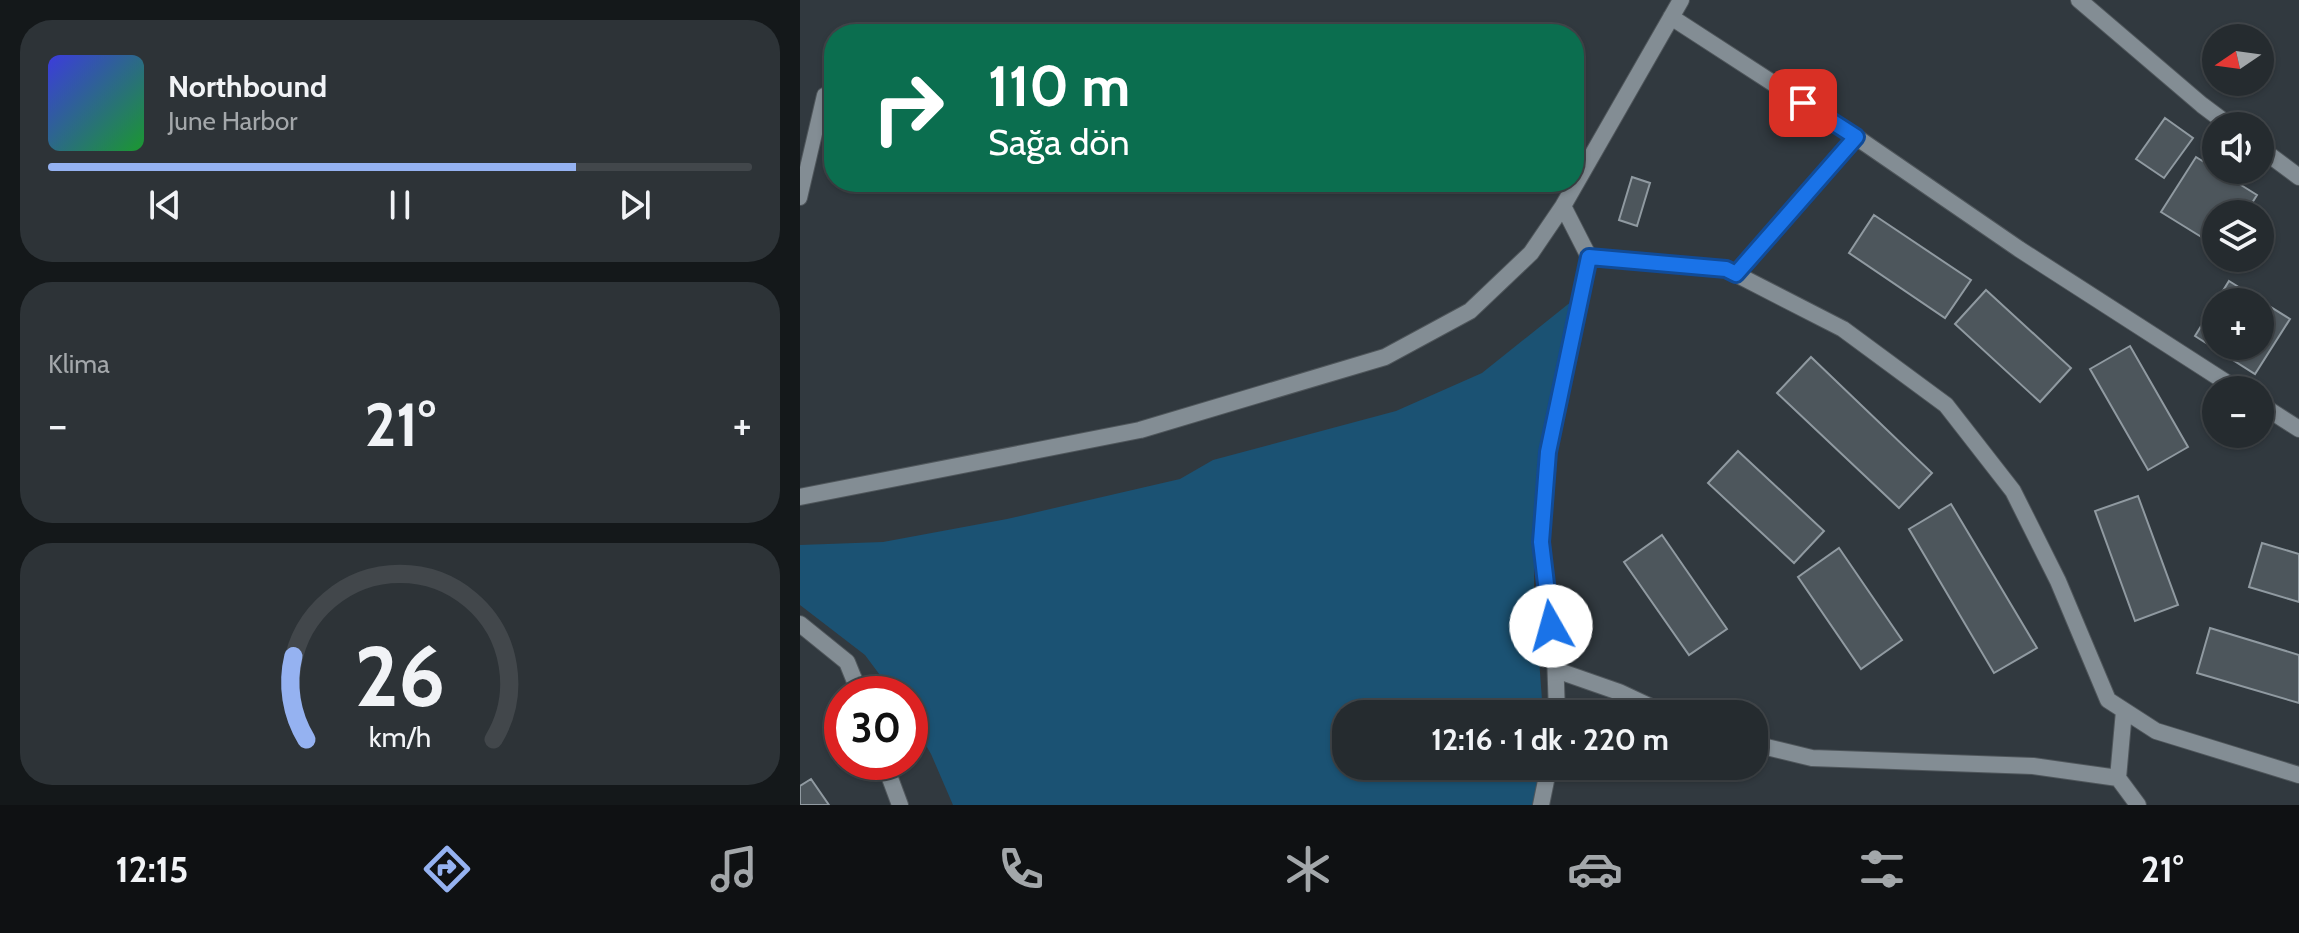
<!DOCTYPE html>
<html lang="tr">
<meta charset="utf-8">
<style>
:root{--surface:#252b2f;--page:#2d3337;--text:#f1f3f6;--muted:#a3a7aa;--line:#42474b;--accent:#95b2f1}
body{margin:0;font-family:Cabin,sans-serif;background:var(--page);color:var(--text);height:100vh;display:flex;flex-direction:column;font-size:30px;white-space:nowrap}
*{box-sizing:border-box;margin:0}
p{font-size:26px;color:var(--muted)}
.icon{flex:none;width:44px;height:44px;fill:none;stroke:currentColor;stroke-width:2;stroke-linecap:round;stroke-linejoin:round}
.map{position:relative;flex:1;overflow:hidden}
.sheet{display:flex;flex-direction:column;gap:20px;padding:20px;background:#14181a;width:800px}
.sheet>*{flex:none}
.hud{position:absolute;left:24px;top:24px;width:760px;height:168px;border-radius:32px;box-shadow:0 2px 6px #0004,0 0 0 2px var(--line);background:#0b6e4f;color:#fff;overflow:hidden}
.needle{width:52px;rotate:257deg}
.tools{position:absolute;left:1402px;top:24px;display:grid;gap:16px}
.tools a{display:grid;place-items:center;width:72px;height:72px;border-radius:50%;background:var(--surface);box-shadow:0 2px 6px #0004,0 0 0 2px var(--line);font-size:40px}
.speed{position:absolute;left:24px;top:676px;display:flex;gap:16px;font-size:40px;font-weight:700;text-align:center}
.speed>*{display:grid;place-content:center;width:104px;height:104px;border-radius:50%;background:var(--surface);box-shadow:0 2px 6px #0004,0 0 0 2px var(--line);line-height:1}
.speed .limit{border:12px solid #d22;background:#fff;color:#111}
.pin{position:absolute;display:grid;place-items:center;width:68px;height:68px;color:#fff;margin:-34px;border-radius:16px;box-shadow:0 4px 12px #0006}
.me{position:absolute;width:88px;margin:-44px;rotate:353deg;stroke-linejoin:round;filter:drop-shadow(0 0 6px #0008)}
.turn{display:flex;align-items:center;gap:28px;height:168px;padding:0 32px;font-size:36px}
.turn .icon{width:104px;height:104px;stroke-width:2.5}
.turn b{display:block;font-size:56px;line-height:68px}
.big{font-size:60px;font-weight:800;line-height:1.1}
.sheet .card{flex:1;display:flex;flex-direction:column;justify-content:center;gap:12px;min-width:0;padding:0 28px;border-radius:32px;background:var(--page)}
.sheet .dial{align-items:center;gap:0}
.dial svg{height:208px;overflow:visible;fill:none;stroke:var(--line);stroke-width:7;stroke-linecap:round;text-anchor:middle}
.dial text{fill:var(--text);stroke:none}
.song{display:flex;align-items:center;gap:24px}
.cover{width:96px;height:96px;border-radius:12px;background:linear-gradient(135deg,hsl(240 70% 55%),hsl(130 70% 35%))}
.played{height:8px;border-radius:4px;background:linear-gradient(90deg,var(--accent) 75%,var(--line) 75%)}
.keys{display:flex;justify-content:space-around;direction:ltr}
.heat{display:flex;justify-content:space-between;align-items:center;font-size:44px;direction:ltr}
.trip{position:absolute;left:532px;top:700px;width:436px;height:80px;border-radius:32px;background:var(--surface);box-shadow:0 2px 6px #0004,0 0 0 2px var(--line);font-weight:800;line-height:80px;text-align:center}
.tabs{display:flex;height:128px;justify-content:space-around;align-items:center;background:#0f1113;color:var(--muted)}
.tabs .icon{width:56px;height:56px}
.tabs .on{color:var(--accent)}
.tabs b{font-size:36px;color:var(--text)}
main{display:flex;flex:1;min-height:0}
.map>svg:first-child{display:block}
.green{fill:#1b5273}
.building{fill:#4d565c;stroke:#909aa1;stroke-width:2;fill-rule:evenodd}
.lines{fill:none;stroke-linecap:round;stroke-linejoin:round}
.service-casing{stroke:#4f565b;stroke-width:16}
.minor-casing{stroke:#4f565b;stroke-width:18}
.service{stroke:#838d94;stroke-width:14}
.minor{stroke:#838d94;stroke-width:16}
.route-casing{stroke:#114b97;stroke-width:20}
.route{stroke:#1a73e8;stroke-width:14}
</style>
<main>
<section class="sheet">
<div class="card">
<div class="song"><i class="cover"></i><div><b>Northbound</b><p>June Harbor</p></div></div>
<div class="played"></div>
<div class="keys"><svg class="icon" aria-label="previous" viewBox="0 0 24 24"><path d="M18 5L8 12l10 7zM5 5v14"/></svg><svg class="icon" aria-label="pause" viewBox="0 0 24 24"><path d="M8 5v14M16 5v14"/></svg><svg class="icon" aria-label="next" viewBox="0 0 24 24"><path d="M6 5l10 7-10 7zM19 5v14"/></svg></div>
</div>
<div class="card"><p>Klima</p>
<div class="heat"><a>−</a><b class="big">21°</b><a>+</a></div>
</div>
<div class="card dial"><svg viewBox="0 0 100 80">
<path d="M14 69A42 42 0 1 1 86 69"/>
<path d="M14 69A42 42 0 0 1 9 37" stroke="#95b2f1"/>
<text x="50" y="56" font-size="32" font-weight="700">26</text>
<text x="50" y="72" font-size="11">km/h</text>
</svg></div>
</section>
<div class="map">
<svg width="1499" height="805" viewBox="0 0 1499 805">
<rect width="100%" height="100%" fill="#31393f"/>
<!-- green -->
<path class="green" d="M777,297L734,554V589L743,714H546V766H740L735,805H153L131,754L110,718V694H94L65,655L0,605V545L83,542L207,519L380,479L413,460L596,411L682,373Z"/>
<!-- building -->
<path class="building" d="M1365,118L1393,138L1364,178L1336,159Z
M1396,157L1457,195L1445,214H1416V246L1361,212Z
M832,177L850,183L837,226L819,220Z
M1074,215L1171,280L1145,318L1049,253Z
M1429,281L1490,319L1455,374L1395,336ZM1416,302H1460V346H1416Z
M1186,290L1271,368L1240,402L1155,324Z
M1330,346L1388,447L1348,470L1290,369Z
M1011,357L1132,473L1099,508L977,393Z
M938,451L1024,531L994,563L908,483Z
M1338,496L1378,605L1335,621L1295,511Z
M1151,504L1237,648L1194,673L1109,529Z
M862,535L927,629L889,655L824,562Z
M1462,543L1499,554V602L1449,587Z
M1039,548L1102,640L1061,669L998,577Z
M1410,628L1499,655V703L1397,673Z
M11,779L29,805H0V786Z"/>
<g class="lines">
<!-- service casing -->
<g class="service-casing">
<path id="service" d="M0,198L24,95"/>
</g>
<!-- minor casing -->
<g class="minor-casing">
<path id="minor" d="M1279,0L1402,105L1430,126
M871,17L1056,137L1219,249L1438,390
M1460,148L1499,177
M789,257L926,269L1043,329L1146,405L1213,491L1258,581L1308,700L1356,731L1499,775
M936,274L1056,137
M1460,404L1499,429
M0,497L340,430L585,357L670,311L731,253L763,206L881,0
M0,624L47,662L60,694
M756,670L819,692L866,714
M1324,711L1318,778L1338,805
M757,714L755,654L741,542L748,452L789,257L763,206
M954,744L1012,758L1233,766L1318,778
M84,762L100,805
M741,805L749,766"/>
</g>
<!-- service -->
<use href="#service" class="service"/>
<!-- minor -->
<use href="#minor" class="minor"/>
</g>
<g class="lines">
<!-- route casing -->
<g class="route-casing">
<path id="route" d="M751,626L741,542L748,452L789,257L926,269L936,274L1056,137L1003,103"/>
</g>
<!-- route -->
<use href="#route" class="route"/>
</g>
</svg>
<div class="tools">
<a><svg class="needle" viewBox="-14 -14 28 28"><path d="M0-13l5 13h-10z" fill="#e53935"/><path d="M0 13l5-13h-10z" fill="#a3a7aa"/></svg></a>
<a><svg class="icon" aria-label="sound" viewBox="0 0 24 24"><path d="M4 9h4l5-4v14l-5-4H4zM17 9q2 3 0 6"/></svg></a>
<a><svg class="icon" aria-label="layers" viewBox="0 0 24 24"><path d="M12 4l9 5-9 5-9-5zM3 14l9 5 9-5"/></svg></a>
<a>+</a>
<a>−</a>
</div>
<div class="speed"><div class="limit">30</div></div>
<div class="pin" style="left:1003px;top:103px;background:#d93025"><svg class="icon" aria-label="arrive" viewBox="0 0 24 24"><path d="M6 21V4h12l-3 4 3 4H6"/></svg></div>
<svg class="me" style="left:751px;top:626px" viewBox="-20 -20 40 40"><circle r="19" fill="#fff"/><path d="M0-13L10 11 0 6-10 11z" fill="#1a73e8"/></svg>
<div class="trip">12:16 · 1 dk · 220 m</div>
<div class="hud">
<div class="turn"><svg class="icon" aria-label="right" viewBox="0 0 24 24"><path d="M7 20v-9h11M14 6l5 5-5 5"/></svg><div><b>110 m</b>Sağa dön</div></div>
</div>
</div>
</main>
<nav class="tabs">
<b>12:15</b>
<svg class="icon on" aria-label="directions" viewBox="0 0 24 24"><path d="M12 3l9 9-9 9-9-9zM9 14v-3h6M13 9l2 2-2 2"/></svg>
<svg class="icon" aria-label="music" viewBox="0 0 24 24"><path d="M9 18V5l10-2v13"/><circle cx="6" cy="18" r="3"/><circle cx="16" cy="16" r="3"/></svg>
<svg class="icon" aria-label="phone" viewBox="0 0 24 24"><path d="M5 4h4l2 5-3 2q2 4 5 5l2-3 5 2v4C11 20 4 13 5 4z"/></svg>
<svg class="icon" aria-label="climate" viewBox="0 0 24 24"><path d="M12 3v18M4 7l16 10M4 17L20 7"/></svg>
<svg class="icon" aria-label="car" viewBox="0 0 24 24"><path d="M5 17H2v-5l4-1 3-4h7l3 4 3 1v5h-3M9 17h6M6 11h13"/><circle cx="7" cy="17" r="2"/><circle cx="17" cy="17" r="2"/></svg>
<svg class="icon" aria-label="filters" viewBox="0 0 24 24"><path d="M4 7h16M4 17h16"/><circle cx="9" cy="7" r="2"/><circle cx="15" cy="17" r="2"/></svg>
<b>21°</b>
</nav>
